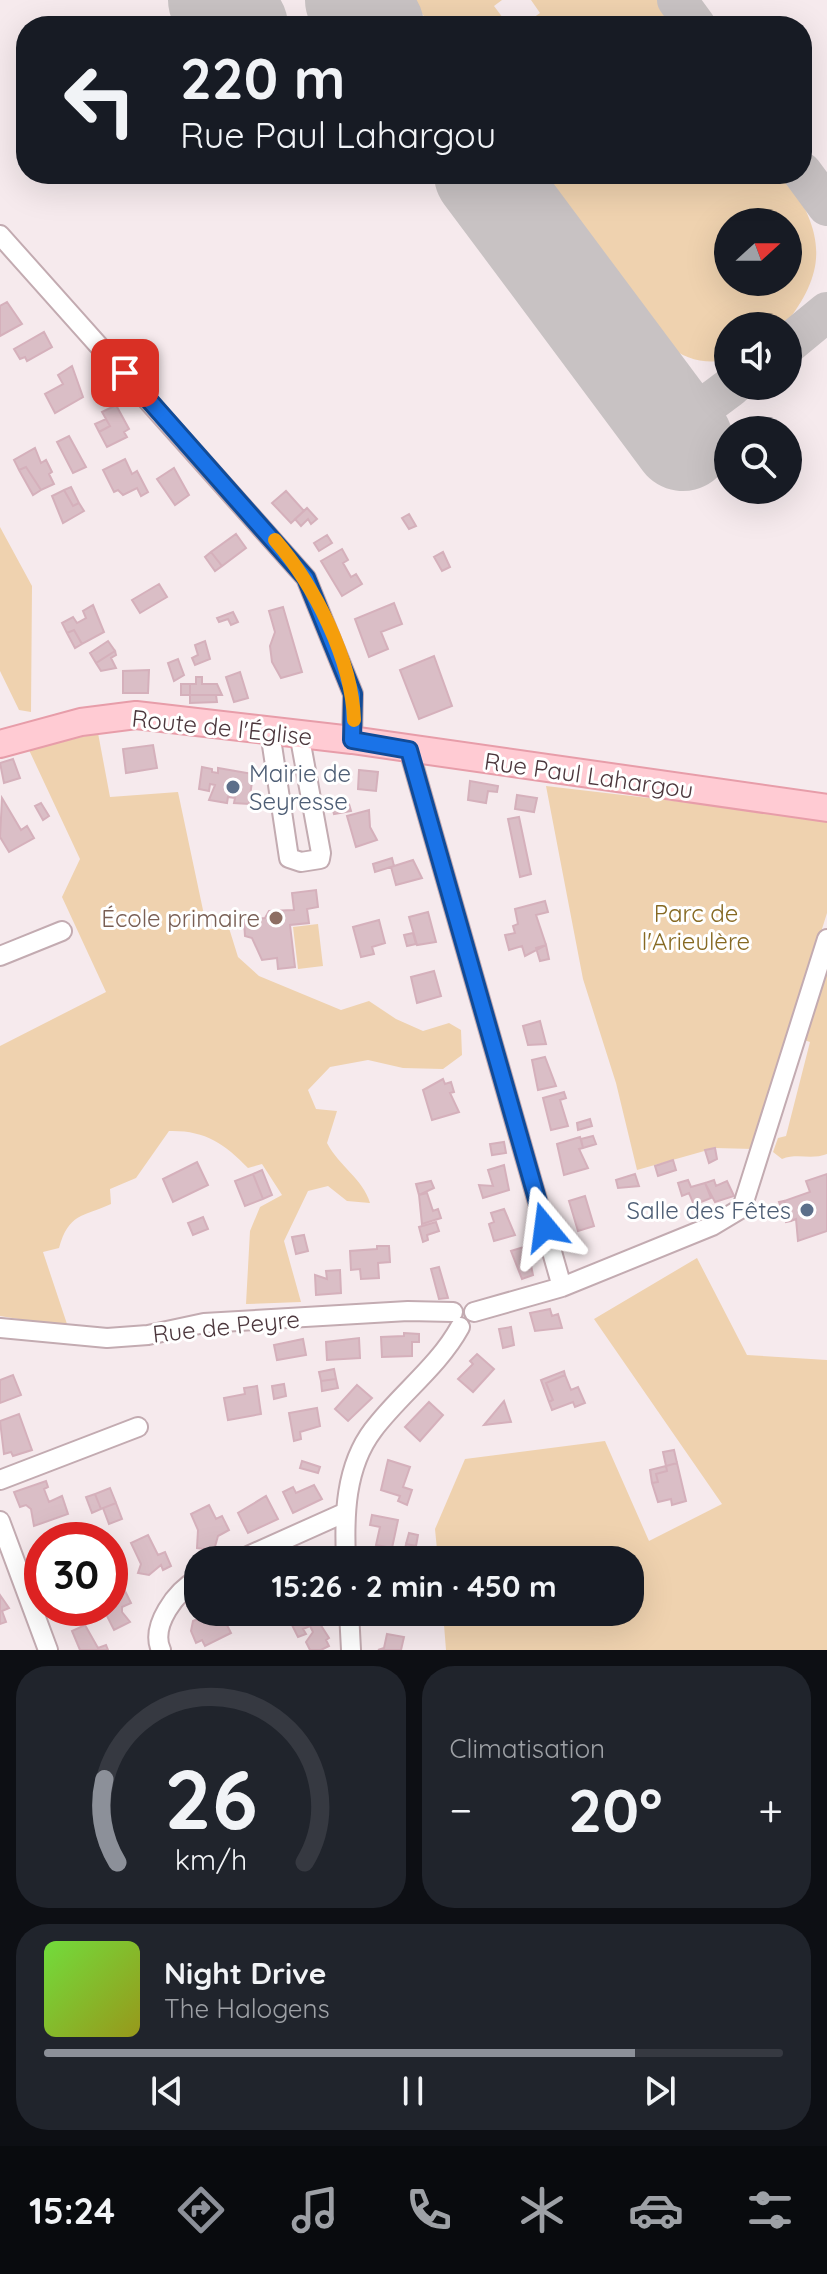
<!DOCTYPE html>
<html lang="fr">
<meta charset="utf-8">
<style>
:root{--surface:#171b24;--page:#20242c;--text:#f1f3f6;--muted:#9ea1a6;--line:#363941;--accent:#8c9099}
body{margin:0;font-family:Quicksand,sans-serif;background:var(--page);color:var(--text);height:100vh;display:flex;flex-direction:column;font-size:30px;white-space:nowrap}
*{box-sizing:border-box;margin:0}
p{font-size:26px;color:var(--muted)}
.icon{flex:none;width:44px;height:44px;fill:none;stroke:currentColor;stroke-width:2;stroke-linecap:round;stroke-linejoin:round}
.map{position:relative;height:1650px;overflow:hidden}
.sheet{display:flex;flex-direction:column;gap:16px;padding:16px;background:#0d0f14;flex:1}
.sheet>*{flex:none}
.top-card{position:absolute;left:16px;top:16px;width:796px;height:168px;border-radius:32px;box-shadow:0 8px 32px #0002;background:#171b24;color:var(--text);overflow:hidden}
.needle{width:52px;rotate:69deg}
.fabs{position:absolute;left:714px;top:208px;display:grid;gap:16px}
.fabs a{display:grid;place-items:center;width:88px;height:88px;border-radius:50%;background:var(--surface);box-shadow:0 8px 32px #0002;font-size:40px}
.speed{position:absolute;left:24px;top:1522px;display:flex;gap:16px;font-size:40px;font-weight:700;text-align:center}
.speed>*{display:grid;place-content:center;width:104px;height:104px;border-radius:50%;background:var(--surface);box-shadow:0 8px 32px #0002;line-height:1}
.speed .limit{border:12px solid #d22;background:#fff;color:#111}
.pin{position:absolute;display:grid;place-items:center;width:68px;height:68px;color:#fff;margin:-34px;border-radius:16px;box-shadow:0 4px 12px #0006}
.me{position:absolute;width:88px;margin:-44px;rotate:344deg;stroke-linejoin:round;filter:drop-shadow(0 0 6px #0008)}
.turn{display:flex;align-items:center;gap:28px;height:168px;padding:0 32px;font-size:36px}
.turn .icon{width:104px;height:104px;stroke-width:2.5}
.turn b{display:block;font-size:56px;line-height:68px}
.big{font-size:60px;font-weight:700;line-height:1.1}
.sheet .card{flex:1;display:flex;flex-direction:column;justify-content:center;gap:12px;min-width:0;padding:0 28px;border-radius:32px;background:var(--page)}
.sheet .dial{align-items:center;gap:0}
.dial svg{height:208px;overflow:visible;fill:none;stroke:var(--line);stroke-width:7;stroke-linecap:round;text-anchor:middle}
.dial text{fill:var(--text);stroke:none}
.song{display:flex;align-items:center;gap:24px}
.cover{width:96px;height:96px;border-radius:12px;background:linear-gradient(135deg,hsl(100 70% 55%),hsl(60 70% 35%))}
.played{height:8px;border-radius:4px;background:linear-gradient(90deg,var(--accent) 80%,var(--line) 80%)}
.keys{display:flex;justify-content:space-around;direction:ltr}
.heat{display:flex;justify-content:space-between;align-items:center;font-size:44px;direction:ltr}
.sheet .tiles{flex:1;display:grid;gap:16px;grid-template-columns:1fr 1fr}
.card:last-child{grid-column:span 2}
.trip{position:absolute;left:184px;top:1546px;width:460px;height:80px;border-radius:32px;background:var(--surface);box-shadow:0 8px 32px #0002;font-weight:700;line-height:80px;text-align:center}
.menu{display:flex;height:128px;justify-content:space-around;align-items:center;background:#090b0e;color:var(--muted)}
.menu .icon{width:56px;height:56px}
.menu .current{color:var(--accent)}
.menu b{font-size:36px;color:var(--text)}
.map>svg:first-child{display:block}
.green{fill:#efd2af;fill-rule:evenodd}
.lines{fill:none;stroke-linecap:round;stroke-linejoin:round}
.taxiway{stroke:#c8c2c3;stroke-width:40}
.runway{stroke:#c8c2c3;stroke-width:100}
.building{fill:#dabec6;stroke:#d5b0bb;stroke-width:2}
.street-casing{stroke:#c3abb1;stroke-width:22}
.secondary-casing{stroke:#e79da9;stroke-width:30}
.street{stroke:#fff;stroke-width:18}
.secondary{stroke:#ffcbd3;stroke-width:26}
.route-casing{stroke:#114b97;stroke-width:20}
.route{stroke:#1a73e8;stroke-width:14}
.slow{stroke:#f59e0b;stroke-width:14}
.service-dot{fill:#5c6f8a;stroke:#fff;stroke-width:3}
.education-dot{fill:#8d6e63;stroke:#fff;stroke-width:3}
.labels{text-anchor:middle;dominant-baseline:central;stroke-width:6;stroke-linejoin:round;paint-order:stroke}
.street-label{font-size:24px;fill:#4c373d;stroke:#fff}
.service-label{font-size:24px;fill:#4e5e75;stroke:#fff;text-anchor:start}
.park-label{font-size:24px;fill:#866922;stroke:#fff}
.education-label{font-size:24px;fill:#785e54;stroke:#fff;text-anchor:end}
</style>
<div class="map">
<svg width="827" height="1650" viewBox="0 0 827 1650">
<rect width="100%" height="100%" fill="#f6eaed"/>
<!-- green -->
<path class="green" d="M412,0H502L494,6L509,26H431Z
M531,0H657L676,26H522L540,13Z
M541,174H784C827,235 827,272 784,326H728V360C705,364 684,360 668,344ZM788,222V282H728V222Z
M0,527L32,586L31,712L19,710L0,671Z
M98,733L110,797L178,792L207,929L229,928L238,957L259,976L341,1010L369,1001L396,1019L423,1031L449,1023L461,1030L462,1055L443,1069L403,1068L368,1060L330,1067L308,1090L316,1109L337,1111L327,1143C339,1166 363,1179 370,1203L347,1201L328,1186L308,1191L284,1241L301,1302L246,1304L250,1231L260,1207L282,1195L262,1164L248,1168C224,1143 204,1130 169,1131L136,1178L110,1189L111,1204C82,1217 69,1213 59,1248L43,1252L68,1327L0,1316V1046L106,992L62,897L80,859L29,750Z
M546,786L827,819V913L753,1149L715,1148L637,1170L616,1083L583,979Z
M318,924L323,966L298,969L293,927Z
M827,966V1154C812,1160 797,1153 782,1159L773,1152L778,1138L786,1136L810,1042L804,1040Z
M697,1258L747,1355L827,1360V1650H446L443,1612H630V1560H438L435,1529L465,1459L605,1441L649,1541L722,1504L594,1319Z"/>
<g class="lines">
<!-- taxiway -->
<path class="taxiway" d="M677,0L696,26
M802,172L827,206
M788,344L827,312
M637,375C677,431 679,426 732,386"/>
<!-- runway -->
<path class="runway" d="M218,0L238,26
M355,0L374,26
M484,174L683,441"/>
</g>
<!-- building -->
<path class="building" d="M7,302L22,324L0,336V306Z
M44,332L52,347L27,361L25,357L20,359L14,349Z
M72,366L83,397L55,413L45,394L63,384L58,375Z
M116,405L129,429L124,432L127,437L107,447L99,432L110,426L102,412Z
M106,419L110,426L99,432L95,424Z
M69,436L86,467L73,473L57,442Z
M35,448L41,463L46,460L52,472L49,474L54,484L41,490L26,467L19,470L14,460Z
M125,459L132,474L137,471L148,492L141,496L137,488L123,495L118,490L114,492L103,470Z
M26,467L41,490L33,495L19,470Z
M174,468L189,495L175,505L157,479Z
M71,487L79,503L73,506L64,490Z
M64,490L73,506L79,503L84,511L63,523L52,496Z
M286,491L304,511L291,523L272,503Z
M307,508L317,519L311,524L308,519L301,526L295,519Z
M409,514L416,526L409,529L402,518Z
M236,534L246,548L222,566L211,552Z
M327,535L332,543L319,551L314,543Z
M342,549L348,560L343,563L351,577L356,574L362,584L342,596L321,561Z
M211,552L222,566L215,571L205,557Z
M443,552L450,567L442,571L434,557Z
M159,584L167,597L140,613L132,600Z
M394,603L402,624L381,632L388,649L369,657L355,619Z
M93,605L104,632L82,644L74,630L67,633L62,623L73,617L77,623L86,618L83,611Z
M283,607L302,672L281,678L272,662L270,646L275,632L269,611Z
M233,612L238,622L231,625L228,619L219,622L217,618Z
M74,630L82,644L75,648L67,633Z
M108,641L115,651L96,663L90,653Z
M205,641L210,659L195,665L192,658L198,655L195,645Z
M115,651L116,655L111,658L116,668L101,671L96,663Z
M434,656L452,706L419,719L400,670Z
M178,659L184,675L174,681L168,663Z
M149,670L148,693H123V671Z
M240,672L248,698L234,702L226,677Z
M196,677H202V684H217L222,695H190V684H196Z
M181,684H190V695H181Z
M190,695H216L217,702L190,703Z
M153,745L157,768L126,773L123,749Z
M13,759L20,778L4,783L0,763Z
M202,767L212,769V772L218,773V768L253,774L249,804L234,803L235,798L228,797L227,803L209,800L215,785L210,784L209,791L199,789Z
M359,770L378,772L376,791L358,789Z
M470,781L498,786L497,792L488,791L486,803L468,800Z
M517,795L537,798L534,812L515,809Z
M2,798L21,830L27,826L34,838L9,852L0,837Z
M341,800L342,805L349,804L351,811L334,814L331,803Z
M41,803L49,816L43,820L35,806Z
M369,810L370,827L377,840L356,847L347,816Z
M519,817L531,874L520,877L508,819Z
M392,858L394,866L375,872L373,864Z
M413,860L422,878L396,885L391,867Z
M316,890L318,907L307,909L309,923L290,925L295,967L278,969L277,958L262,960L252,938L245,936L244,920L265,918L269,911L294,910L292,893Z
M545,901L548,912L536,915L546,945L525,956L522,946L509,950L505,935L515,933L513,926L518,924L515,909Z
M428,912L436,942L417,945L409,917Z
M379,920L385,943L372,947L374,954L361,957L353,927Z
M413,933L416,944L407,946L404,935Z
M546,945L549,959L540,961L536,948Z
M434,971L441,996L417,1003L411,977Z
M540,1021L546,1044L528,1045L523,1026Z
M545,1057L556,1086L538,1090L532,1060Z
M443,1079L445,1084L451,1082L454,1092L450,1093L459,1112L432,1120L423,1090Z
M564,1092L566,1098L560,1100L568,1126L551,1130L543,1098Z
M590,1119L592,1126L578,1130L577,1123Z
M593,1136L596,1144L583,1148L581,1139Z
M580,1137L583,1148L579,1149L588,1168L564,1175L557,1144Z
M504,1142L506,1153L492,1155L490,1144Z
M715,1148L717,1159L709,1163L705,1150Z
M673,1160L676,1170L658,1176L655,1166Z
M197,1162L208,1185L173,1202L163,1179Z
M504,1165L509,1190L483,1198L479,1185L493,1186L488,1170Z
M262,1170L272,1195L263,1199L253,1174Z
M253,1174L263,1199L245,1206L235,1181Z
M635,1174L639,1186L618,1188L616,1180Z
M827,1174V1231L798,1241L796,1219L791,1221L784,1201L810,1192L806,1181Z
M688,1180L691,1187L705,1183L711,1198L694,1205L689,1193L682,1196L678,1183Z
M714,1180L716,1186L727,1181L734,1196L715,1202L705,1183Z
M431,1181L434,1188L419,1195L416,1184Z
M427,1193L433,1211L438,1209L441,1218L422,1224L419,1195Z
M585,1196L594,1226L578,1231L569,1201Z
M784,1201L791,1221L786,1222L779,1202Z
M504,1209L515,1235L494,1241L489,1224L494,1222L491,1213Z
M203,1217L208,1229L193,1235L188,1223Z
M436,1222L439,1231L427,1235L428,1240L423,1242L419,1227Z
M304,1235L308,1251L296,1254L292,1237Z
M377,1246H389L390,1262L378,1263L379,1278L361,1279L360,1269L351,1270L350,1251L377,1249Z
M527,1246L533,1275L522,1279L511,1251Z
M439,1267L448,1298L439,1299L431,1269Z
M340,1270L341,1293L316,1295L315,1275L327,1279L326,1271Z
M550,1309L552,1316L558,1314L562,1328L535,1331L530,1313Z
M511,1327L514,1345L503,1348L499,1329Z
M404,1333L419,1334V1342H412V1356L382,1357L381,1337L404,1336Z
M359,1338L360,1358L327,1360L326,1342Z
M303,1339L306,1355L277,1360L274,1345Z
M477,1354L494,1369L473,1392L458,1379L473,1364L470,1361Z
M334,1369L336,1379L321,1381L319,1372Z
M564,1371L565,1375L546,1383L553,1400L549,1402L541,1380Z
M13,1375L21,1395L0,1403V1380Z
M565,1375L571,1390L578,1387L585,1403L575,1407L573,1402L552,1410L549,1402L553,1400L546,1383Z
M336,1379L338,1388L322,1391L321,1381Z
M284,1384L286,1396L274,1399L272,1386Z
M357,1385L372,1398L348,1421L335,1409Z
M257,1386L261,1414L228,1420L224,1398L245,1394L244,1388Z
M504,1401L511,1422L484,1425Z
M429,1402L443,1415L420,1441L405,1427Z
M317,1408L320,1426L300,1432L301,1439L294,1441L289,1413Z
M19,1414L32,1450L13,1456L11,1452L4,1454L0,1421Z
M674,1450L677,1463L666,1466L663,1452Z
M388,1460L410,1467L403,1487L412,1490L407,1505L398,1501L400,1496L381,1490Z
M302,1461L320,1467L318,1473L300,1468Z
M677,1463L686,1501L672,1505L671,1499L658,1502L652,1483L658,1482L656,1474L667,1471L666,1466Z
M666,1466L667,1471L656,1474L658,1482L652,1483L650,1470Z
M46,1481L48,1487L44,1489L49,1502L62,1496L68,1514L34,1526L31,1509L26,1505L20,1507L14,1492Z
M314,1485L322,1499L293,1513L283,1492L293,1487L296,1493Z
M110,1488L116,1503L101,1509L95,1494Z
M95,1494L101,1509L92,1513L86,1497Z
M266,1496L278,1519L248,1533L238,1513Z
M116,1503L122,1519L109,1524L103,1508Z
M209,1505L216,1519L222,1516L229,1530L218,1536L214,1550L197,1548L198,1530L191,1514Z
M372,1515L398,1520L392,1548L376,1545L380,1527L370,1525Z
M82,1526H89L94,1538L71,1540L68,1532Z
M409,1533L418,1535L416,1546L406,1544Z
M148,1535L158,1555L165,1552L171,1566L163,1570L161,1565L149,1575L138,1573L141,1564L131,1543Z
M406,1544L416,1546L413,1560L403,1559Z
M124,1589L131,1603L122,1607V1612L130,1622L114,1630L103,1608H110V1595Z
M0,1595L9,1608L2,1611L6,1622L0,1624Z
M313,1613L329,1638L326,1640L329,1646L321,1650H310L306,1642L313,1632L310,1626L303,1629L306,1634L298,1637L291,1623Z
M222,1615L231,1633L205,1646L202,1640L196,1643L191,1631L193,1621L205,1616L208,1621Z
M85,1625L98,1648L106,1645L108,1650H80L72,1631Z
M387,1634L404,1637L401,1650H378L384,1648Z"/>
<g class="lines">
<!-- street casing -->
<g class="street-casing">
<path id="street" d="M0,235L306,578L353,694L352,740
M270,732L289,858L301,862L320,859L321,853L301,744L303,736
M409,750L562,1287
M0,956L62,931
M474,1312L562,1287L712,1226L742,1208L827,939
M0,1328L107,1338L148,1335L204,1323L408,1311L453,1312
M0,1480L138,1427
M0,1521L48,1650
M239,1560L344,1513
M346,1560C344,1516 345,1467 373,1430C400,1394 438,1367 460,1327
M349,1612L351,1650
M161,1650C150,1626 176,1591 198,1579"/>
</g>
<!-- secondary casing -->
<g class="secondary-casing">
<path id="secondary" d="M0,744L81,722L136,715L352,740L827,808"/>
</g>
<!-- street -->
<use href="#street" class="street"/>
<!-- secondary -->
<use href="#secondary" class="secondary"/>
</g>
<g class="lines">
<!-- route casing -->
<g class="route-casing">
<path id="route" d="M125,373L306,578L353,694L352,740L409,750L545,1227"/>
</g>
<!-- route -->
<use href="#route" class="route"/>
<!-- slow -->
<path class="slow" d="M275,540C314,585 352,659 354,720"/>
</g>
<!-- markers -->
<g class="service-dot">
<circle cx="233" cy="787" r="8"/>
<circle cx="807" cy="1210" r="8"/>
</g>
<circle class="education-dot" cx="276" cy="918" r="8"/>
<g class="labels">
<!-- street labels -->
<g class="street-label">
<text transform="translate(222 727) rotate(6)">Route de l'Église</text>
<text transform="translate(589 775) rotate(8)">Rue Paul Lahargou</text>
<text transform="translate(226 1326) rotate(-6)">Rue de Peyre</text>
</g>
<!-- service labels -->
<g class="service-label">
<text x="249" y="773">Mairie de<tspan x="249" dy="28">Seyresse</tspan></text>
<text x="791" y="1210" text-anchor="end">Salle des Fêtes</text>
</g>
<!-- park labels -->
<g class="park-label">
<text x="696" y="913">Parc de<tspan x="696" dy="28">l'Arieulère</tspan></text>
</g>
<!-- education labels -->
<g class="education-label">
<text x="260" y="918">École primaire</text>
</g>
</g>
</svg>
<div class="fabs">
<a><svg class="needle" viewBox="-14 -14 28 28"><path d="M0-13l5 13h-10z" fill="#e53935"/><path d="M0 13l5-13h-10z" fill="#9ea1a6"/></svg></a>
<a><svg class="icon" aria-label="sound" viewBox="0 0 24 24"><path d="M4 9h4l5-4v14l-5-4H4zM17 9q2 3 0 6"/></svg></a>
<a><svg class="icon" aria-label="search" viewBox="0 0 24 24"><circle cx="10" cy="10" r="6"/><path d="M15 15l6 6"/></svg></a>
</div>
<div class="speed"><div class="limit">30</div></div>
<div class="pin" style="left:125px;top:373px;background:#d93025"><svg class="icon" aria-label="arrive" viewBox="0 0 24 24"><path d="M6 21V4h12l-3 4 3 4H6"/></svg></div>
<svg class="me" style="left:545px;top:1227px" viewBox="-20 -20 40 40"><path d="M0-17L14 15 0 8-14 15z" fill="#1a73e8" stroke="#fff" stroke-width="4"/></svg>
<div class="trip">15:26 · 2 min · 450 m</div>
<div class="top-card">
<div class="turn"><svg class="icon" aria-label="left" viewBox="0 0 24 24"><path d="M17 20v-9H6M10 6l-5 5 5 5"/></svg><div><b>220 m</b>Rue Paul Lahargou</div></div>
</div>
</div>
<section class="sheet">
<div class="tiles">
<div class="card dial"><svg viewBox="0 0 100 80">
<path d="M14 69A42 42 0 1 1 86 69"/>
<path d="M14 69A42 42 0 0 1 9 37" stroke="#8c9099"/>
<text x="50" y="56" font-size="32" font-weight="700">26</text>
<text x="50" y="72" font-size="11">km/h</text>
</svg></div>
<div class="card"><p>Climatisation</p>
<div class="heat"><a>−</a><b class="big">20°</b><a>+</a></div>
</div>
<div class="card">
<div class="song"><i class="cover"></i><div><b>Night Drive</b><p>The Halogens</p></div></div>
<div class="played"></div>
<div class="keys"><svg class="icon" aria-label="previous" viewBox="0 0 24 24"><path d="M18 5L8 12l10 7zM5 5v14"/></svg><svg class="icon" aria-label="pause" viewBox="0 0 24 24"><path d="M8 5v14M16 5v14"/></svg><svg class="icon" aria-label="next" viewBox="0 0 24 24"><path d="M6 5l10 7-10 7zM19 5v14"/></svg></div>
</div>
</div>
</section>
<nav class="menu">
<b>15:24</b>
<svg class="icon current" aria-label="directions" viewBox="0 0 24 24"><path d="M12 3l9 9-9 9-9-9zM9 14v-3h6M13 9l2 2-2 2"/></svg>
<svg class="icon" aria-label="music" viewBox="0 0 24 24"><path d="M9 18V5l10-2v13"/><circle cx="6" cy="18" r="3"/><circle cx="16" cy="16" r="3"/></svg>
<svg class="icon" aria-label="phone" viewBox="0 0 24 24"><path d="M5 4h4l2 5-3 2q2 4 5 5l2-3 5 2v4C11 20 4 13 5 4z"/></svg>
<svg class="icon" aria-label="climate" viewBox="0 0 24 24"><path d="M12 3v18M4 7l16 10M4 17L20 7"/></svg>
<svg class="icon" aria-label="car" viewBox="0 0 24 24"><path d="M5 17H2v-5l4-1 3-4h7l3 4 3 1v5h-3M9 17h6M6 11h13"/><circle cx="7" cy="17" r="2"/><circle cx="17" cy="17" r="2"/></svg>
<svg class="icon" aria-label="filters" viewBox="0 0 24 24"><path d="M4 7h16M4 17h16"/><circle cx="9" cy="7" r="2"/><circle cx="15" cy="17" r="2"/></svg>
</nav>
